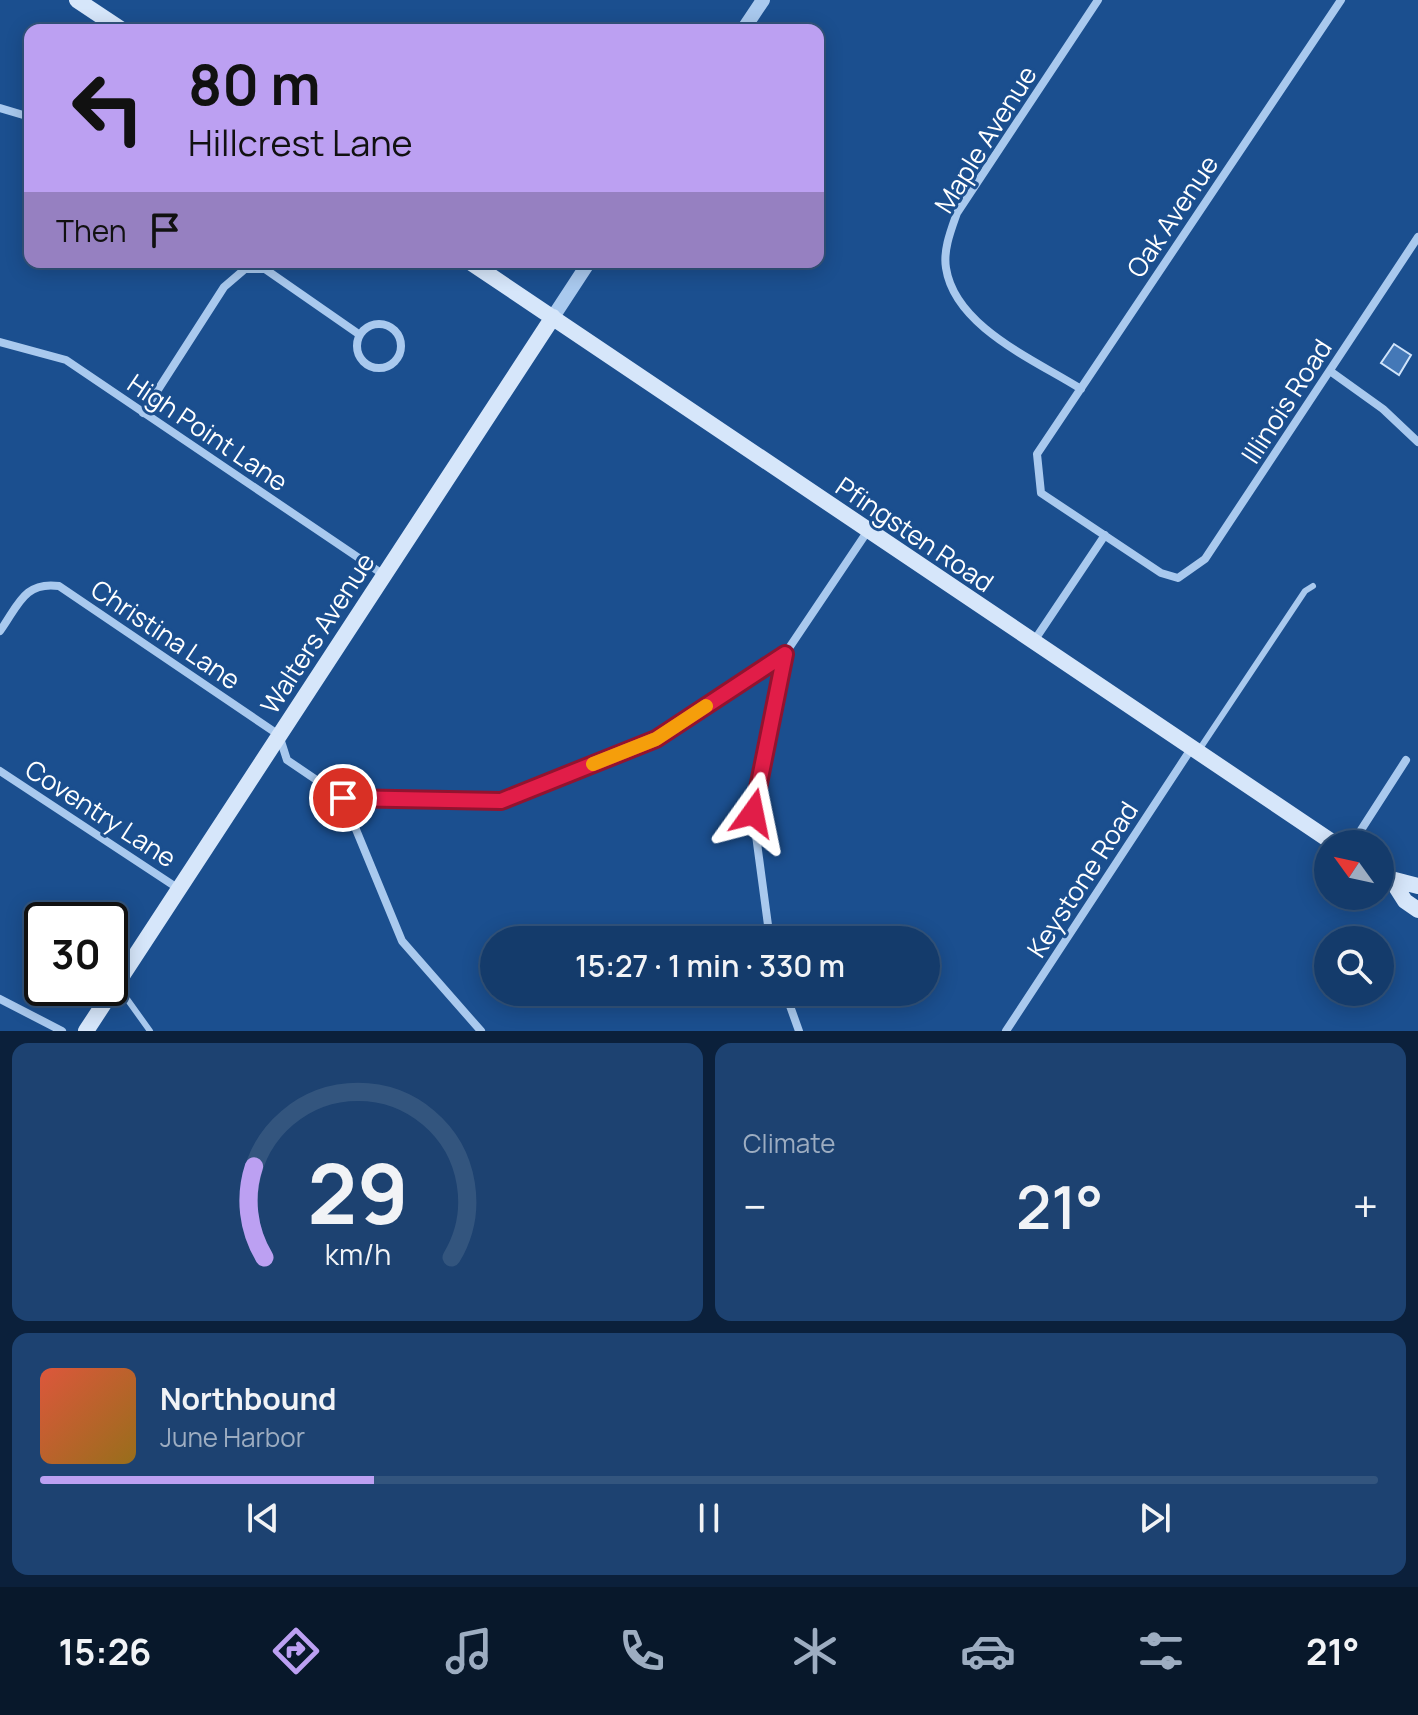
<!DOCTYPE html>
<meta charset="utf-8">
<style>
:root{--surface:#143b6b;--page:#1d4271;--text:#f1f3f6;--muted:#9dadc1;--line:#33557e;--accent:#bca0f2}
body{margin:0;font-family:Manrope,sans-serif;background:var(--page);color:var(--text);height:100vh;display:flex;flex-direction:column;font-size:30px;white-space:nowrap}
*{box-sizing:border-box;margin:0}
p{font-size:26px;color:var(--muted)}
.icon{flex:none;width:44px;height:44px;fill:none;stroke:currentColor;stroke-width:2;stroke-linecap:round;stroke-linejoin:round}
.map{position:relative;height:1031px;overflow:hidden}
.panel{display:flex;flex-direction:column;gap:12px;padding:12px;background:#0b203b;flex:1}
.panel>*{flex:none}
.guide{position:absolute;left:24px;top:24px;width:800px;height:244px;border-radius:16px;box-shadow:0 4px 20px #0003,0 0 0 2px var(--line);background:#bca0f2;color:#111;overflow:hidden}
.needle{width:52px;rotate:303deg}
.buttons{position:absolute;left:1314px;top:830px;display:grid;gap:16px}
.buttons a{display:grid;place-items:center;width:80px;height:80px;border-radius:50%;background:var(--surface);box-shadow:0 4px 20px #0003,0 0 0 2px var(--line);font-size:40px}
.speed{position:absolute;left:24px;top:902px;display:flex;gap:16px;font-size:40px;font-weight:700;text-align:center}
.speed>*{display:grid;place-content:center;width:104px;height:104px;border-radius:50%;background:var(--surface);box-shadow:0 4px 20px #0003,0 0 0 2px var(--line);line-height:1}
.speed .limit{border:4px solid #111;border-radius:12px;background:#fff;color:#111}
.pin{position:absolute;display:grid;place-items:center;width:68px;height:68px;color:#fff;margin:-34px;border:4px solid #fff;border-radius:50%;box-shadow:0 2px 8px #0007}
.me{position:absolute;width:88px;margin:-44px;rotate:12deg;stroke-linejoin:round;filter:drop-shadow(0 0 6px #0008)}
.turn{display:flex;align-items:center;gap:28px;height:168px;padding:0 32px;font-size:36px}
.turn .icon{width:104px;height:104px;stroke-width:2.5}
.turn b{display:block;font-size:56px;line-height:68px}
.then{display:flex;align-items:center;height:76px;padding:0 32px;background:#0003;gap:16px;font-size:30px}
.big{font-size:60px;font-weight:600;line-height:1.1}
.panel .widget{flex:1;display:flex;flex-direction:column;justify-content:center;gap:12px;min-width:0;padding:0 28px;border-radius:16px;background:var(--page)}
.panel .dial{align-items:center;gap:0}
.dial svg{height:208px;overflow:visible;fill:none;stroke:var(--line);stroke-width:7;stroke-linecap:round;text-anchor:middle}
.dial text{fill:var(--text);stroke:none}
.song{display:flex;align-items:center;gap:24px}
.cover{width:96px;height:96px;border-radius:12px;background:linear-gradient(135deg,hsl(10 70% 55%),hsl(40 70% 35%))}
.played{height:8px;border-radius:4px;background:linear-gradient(90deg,var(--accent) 25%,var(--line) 25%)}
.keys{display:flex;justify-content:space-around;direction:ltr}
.heat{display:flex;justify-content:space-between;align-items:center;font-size:44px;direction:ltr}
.panel .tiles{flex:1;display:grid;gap:12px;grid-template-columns:1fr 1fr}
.widget:last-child{grid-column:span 2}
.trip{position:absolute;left:480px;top:926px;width:460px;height:80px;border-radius:40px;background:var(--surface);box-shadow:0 4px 20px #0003,0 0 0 2px var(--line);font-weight:600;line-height:80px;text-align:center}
.tab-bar{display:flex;height:128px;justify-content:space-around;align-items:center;background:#08182b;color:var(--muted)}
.tab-bar .icon{width:56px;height:56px}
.tab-bar .active{color:var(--accent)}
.tab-bar b{font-size:36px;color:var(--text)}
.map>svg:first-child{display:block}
.building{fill:#4478b7;stroke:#cfe3fa;stroke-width:2}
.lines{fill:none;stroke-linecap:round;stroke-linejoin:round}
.service{stroke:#a9c9ee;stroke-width:6}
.minor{stroke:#a9c9ee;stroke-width:8}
.tertiary{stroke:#a9c9ee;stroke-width:14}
.secondary{stroke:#d6e6fa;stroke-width:16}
.route-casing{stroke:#92132f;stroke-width:20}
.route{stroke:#e11d48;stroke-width:14}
.slow{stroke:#f59e0b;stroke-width:14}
.labels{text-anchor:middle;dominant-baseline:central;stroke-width:6;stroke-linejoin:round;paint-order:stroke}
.street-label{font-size:26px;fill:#fff;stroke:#1b4f8f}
</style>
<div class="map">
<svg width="1418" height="1031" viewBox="0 0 1418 1031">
<rect width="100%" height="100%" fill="#1b4f8f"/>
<!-- building -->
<path class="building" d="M1394,344L1411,355L1399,375L1381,363Z"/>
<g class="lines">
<!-- service -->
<path class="service" d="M1199,750L1305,591L1313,586
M117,985L150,1031"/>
<!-- minor -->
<path class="minor" d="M1341,0L1037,454L1041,493L1161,573L1178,578L1205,559L1418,237
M0,108L30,117
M357 346a22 22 0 1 1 44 0a22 22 0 1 1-44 0Z
M0,342L66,360L384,575
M1330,371L1383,409L1418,442
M1081,389C1035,360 955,327 946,268C943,250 951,230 957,213L1098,0
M143,413L224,287L245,269H265L360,335
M0,631C18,606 24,581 59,586L279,735L287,760L343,798L402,941L481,1031
M1034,641L1105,535
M0,771L179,889
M343,798L501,801L656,739L785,654L867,532
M1352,844L1406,760
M770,940L753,813L785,654
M785,992L799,1031
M0,999L62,1031
M1006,1031L1191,749"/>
<!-- tertiary -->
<path class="tertiary" d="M743,30L763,0
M553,317L589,262"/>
<!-- secondary -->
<path class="secondary" d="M77,0L122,30
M470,262L1335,844
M1380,872L1391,879L1418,886
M1391,879L1405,901L1418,910
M86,1031L553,317"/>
</g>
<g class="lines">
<!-- route casing -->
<g class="route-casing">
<path id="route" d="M343,798L501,801L656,739L785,654L753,813"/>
</g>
<!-- route -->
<use href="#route" class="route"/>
<!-- slow -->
<path class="slow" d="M593,764L656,739L706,706"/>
</g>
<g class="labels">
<!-- street labels -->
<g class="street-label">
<text transform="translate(985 139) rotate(-58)">Maple Avenue</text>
<text transform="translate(1172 216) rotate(-56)">Oak Avenue</text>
<text transform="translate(1286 401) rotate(-57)">Illinois Road</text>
<text transform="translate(208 432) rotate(34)">High Point Lane</text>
<text transform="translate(915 534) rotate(34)">Pfingsten Road</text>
<text transform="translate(317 633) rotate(-57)">Walters Avenue</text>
<text transform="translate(166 634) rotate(34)">Christina Lane</text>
<text transform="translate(101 813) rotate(33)">Coventry Lane</text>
<text transform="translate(1082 879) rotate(-57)">Keystone Road</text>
</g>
</g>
</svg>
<div class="buttons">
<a><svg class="needle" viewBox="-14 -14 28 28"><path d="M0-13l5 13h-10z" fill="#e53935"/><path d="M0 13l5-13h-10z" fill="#9dadc1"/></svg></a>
<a><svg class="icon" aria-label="search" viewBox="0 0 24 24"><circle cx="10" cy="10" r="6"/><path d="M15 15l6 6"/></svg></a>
</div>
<div class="speed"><div class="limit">30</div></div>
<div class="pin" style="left:343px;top:798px;background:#d93025"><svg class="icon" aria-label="arrive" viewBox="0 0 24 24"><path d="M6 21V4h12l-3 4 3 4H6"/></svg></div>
<svg class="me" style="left:753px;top:813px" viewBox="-20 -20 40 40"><path d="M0-17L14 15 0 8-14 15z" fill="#e11d48" stroke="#fff" stroke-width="4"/></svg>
<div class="trip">15:27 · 1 min · 330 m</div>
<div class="guide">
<div class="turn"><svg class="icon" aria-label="left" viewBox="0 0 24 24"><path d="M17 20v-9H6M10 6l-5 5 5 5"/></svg><div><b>80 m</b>Hillcrest Lane</div></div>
<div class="then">Then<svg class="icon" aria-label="arrive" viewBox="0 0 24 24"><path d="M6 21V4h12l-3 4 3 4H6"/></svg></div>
</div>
</div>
<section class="panel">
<div class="tiles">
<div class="widget dial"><svg viewBox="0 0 100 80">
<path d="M14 69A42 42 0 1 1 86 69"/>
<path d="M14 69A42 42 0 0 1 10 34" stroke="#bca0f2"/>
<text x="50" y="56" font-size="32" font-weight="700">29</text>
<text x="50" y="72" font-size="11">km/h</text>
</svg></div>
<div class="widget"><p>Climate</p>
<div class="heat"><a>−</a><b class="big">21°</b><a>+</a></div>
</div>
<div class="widget">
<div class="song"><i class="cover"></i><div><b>Northbound</b><p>June Harbor</p></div></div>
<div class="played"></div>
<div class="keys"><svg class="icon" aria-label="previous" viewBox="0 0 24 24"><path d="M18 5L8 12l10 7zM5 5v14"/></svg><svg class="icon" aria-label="pause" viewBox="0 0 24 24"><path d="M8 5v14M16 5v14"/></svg><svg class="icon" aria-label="next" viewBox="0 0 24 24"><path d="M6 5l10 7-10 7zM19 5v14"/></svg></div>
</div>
</div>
</section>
<nav class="tab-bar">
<b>15:26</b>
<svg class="icon active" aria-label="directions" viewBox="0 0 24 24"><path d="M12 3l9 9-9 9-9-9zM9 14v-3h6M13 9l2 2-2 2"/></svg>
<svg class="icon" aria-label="music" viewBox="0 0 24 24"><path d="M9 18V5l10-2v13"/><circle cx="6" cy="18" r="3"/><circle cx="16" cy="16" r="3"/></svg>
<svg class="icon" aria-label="phone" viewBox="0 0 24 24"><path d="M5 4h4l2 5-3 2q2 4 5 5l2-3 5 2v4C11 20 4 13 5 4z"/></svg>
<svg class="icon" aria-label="climate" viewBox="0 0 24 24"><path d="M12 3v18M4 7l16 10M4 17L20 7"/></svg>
<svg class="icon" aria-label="car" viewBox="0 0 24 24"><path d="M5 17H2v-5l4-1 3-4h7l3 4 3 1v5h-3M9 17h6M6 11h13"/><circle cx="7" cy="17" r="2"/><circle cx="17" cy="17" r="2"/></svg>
<svg class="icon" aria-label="filters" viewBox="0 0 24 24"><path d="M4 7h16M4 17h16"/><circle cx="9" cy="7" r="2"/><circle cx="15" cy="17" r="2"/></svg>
<b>21°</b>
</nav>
